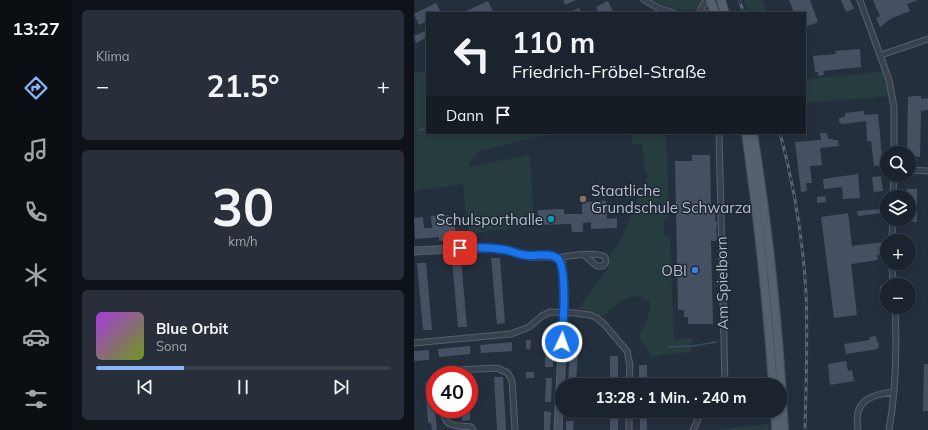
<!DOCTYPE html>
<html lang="de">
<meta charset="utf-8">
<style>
:root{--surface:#1b232e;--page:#282f3a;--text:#f1f3f6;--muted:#a0a4aa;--line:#39404a;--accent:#8ab4f8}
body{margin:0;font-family:Mulish,sans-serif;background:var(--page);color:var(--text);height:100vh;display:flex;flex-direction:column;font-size:15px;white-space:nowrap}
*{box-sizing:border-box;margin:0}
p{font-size:13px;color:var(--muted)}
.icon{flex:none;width:22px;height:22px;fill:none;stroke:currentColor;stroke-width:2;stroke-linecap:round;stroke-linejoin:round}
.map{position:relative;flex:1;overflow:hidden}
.side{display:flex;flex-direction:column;gap:10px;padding:10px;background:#0f1319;width:342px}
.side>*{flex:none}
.hud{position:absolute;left:12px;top:12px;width:380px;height:122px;border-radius:0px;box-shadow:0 2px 6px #0003,0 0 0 1px var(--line);background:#1b232e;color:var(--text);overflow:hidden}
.buttons{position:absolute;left:466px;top:146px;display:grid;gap:8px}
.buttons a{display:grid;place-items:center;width:36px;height:36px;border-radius:50%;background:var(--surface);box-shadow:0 2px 6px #0003,0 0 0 1px var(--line);font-size:20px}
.speed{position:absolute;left:12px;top:366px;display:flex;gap:8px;font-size:20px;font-weight:700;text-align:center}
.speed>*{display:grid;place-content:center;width:52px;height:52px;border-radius:50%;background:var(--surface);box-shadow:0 2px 6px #0003,0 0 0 1px var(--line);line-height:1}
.speed .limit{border:6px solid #d22;background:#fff;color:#111}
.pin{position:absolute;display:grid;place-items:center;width:34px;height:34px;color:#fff;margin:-17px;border-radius:8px;box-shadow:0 2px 6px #0006}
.me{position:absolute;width:44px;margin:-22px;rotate:3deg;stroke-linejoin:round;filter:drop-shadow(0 0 3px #0008)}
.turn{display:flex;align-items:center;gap:14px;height:84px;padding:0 20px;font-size:18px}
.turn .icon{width:52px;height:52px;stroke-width:2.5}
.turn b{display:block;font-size:28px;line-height:34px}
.then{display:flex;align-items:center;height:38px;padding:0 20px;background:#0003;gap:8px;font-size:15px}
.big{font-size:30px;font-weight:700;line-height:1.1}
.side .tile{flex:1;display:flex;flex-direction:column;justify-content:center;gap:6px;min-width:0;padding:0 14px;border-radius:6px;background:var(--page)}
.side .dial{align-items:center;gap:0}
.dial b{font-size:52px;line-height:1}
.song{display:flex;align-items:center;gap:12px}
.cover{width:48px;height:48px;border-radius:6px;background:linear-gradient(135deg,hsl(280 70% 55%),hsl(80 70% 35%))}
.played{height:4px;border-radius:2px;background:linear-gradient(90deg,var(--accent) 30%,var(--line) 30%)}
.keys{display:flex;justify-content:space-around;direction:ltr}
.heat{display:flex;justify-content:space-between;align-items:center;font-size:22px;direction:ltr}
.trip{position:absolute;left:141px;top:378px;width:232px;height:40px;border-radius:20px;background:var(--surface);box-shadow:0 2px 6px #0003,0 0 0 1px var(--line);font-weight:700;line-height:40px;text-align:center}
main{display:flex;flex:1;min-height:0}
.menu{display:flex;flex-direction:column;width:72px;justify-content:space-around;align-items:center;background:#0b0e12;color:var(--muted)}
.menu .icon{width:28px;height:28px}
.menu .selected{color:var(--accent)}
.menu b{font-size:18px;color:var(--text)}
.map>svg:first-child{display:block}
.green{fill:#263c3f}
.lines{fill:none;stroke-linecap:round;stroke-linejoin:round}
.stream{stroke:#394c67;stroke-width:1.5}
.building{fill:#455162}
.street-casing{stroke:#565f6c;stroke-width:7}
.secondary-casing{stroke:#565f6c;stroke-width:9}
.primary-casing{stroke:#414a57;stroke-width:10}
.street{stroke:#38414e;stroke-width:5}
.secondary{stroke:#465061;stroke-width:7}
.primary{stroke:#56606e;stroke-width:8}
.rail-casing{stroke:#5a6575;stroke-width:3}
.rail{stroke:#1d2633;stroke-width:1.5;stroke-dasharray:4.5;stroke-linecap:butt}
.route-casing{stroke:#114b97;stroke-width:10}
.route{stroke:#1a73e8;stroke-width:7}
.education-dot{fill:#8d6e63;stroke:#1d2633;stroke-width:1.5}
.culture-dot{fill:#0f9aa8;stroke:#1d2633;stroke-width:1.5}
.shop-dot{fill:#3f7fe0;stroke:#1d2633;stroke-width:1.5}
.labels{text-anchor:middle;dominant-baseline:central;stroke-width:3;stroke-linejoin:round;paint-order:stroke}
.poi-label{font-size:15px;fill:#b4bcc9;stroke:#1d2633;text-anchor:end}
.street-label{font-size:15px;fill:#b4bcc9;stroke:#1d2633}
</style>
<main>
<nav class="menu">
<b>13:27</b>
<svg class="icon selected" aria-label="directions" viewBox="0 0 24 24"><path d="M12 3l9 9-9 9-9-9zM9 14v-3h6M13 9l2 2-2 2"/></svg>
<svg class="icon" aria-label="music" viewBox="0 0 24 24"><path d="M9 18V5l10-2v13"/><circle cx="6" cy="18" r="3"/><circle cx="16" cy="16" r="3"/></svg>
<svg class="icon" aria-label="phone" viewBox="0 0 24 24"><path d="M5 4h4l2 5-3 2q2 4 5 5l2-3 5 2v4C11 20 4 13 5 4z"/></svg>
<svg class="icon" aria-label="climate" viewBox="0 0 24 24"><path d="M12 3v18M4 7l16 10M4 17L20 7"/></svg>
<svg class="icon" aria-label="car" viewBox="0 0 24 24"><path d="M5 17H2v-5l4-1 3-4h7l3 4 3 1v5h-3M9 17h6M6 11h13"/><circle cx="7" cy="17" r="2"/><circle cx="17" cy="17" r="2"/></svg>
<svg class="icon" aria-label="filters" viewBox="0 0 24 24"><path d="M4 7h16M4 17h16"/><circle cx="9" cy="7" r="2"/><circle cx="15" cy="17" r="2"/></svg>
</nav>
<section class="side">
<div class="tile"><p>Klima</p>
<div class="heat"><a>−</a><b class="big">21.5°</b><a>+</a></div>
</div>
<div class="tile dial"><b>30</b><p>km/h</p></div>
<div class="tile">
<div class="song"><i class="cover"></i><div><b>Blue Orbit</b><p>Sona</p></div></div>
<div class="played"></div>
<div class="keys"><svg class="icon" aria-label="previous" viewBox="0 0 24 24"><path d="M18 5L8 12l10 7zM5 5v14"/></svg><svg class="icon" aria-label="pause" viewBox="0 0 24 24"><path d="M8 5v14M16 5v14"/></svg><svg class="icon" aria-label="next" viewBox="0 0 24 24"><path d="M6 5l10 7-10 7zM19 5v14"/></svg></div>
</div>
</section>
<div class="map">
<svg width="514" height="430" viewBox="0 0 514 430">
<rect width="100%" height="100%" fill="#242f3e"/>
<!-- green -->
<path class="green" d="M237,0H288C285,20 248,6 237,0Z
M330,0H349L354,13H334Z
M13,71V133H146L111,140L65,151L55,164L56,167L114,155L116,159L120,225L54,234L49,184L0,191V73Z
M469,72L475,96L391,103V79Z
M217,133H252L255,217L250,221V234L256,239L260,339L279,338L276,352L238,356L224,336L232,323L237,303C218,287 205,303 190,316L179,311L164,309L195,266L196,255L207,240L234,175L231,173L228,143L218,144Z
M355,424V430H300Z"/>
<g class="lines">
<!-- stream -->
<path class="stream" d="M11,122H13
M6,130L13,128
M255,347L279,346L302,342"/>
</g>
<!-- building -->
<path class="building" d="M149,0H162L151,5Z
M375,0H396L404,22L391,27V13H380Z
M427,0H436L440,9L432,12Z
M459,0H504L493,4L496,11L478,18L466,27L462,18L466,16Z
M74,1L80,13H48Z
M194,1L200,13H185L182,7Z
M22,3L27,13H13V21L5,25L0,14Z
M165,8L168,13H153Z
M13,30V37L2,43L0,36Z
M446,49L447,67L409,71L410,75L404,76V72H401L399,56L422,54L421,51Z
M499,96H507V99L514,98V110L507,111L506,157L495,156V153H493L494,97Z
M450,111V115L464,114L469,165L460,166L457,141H453L452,121L429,124L425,122V118L431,117V113Z
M406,133H413L414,139H419V140H424L425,146L406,148L408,165L396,166L398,183H392L393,191L387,192L381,142L407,140Z
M278,155H296L297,208H300L302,210L301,221H303V226H302L303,240L301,241H297L299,324H274V317H270V310H264L261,161H278Z
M444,174L446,198L429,199L428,187L410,189L409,179Z
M467,176L469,191L460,192L458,177Z
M493,189H503V222H495V197H493Z
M411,196L412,202L403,203V197Z
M192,201L193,219L203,218V228L177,229V222L169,223V232H158L157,224L124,225V210L150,209V214H168V202Z
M468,209V213L444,216L443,211Z
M434,213L438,246L469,242L471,254L463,255L464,260L437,264L443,315L420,318L407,217Z
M35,215L36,227L41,226L42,235L36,236V240L25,241V237L1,239L0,218L9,217L10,228H18L17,216Z
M77,258H86L91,323L83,324Z
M47,259L53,327H44L38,260Z
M3,263H12L18,330H9Z
M492,278L493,285H484V279Z
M472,285L473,299H467L466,286Z
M462,336L463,342L465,343L464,349L432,354L430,344L456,340L455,337Z
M157,337H165L162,382H154Z
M132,339H140L139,367H131Z
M112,340H117L116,350L112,349Z
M98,342V351L67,353L66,345Z
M56,346V354L25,357L24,349Z
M15,350V360L0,361V351Z
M196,356H204V385H196Z
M432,361L434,371L438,370L440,381L416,385L414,364Z
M510,364H514V411H509Z
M225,365H233V385H225Z
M112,372H120V378H112Z
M80,377H89L92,430H83Z
M132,378H138L137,402H131Z
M20,381L21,409L23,430H18L17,423H14L11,382Z
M47,409H56V420L48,421Z
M130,411L137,412L136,430H130Z
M196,411H204V430H196Z
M226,411H233V430H226Z
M152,421H160L159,430H152Z"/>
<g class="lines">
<!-- street casing -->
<g class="street-casing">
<path id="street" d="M230,0L244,8L260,13
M446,0L475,80L480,107V153
M285,13L292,0
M286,13H300
M467,55L514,39
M305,133L311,385
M495,170L514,171
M479,197L480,175
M478,241L479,219
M143,258C153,256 183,251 191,257L192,262L189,266H183L170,255
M478,263L479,285
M0,343L97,334L115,327L128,316L136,312L161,313L176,315L183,318L190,324L213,351L216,365L215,385
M32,375L38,371L45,370L83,368L94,373L98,381L101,430
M29,409C30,429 43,425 57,427L59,430
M215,430V411
M279,430L288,411
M444,430C439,401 455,395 479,392
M475,430C482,390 483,348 481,307"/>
</g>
<!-- secondary casing -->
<g class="secondary-casing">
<path id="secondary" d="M0,251L57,248H76L93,250L115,256H138L143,258L147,261L149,274L150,312L144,430"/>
</g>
<!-- primary casing -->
<g class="primary-casing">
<path id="primary" d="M296,0L301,13
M307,0L311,13
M332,133C344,217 353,301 359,385
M339,133C355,231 365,331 370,430
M361,411L362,430"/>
</g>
<!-- street -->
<use href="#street" class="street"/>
<!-- secondary -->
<use href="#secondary" class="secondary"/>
<!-- primary -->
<use href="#primary" class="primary"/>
<!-- rail casing -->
<g class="rail-casing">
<path id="rail" d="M325,0L330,13
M366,133C380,185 389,239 392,293C394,338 392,384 391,430"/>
</g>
<!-- rail -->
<use href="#rail" class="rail"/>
</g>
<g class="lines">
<!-- route casing -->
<g class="route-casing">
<path id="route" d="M46,248C61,247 77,247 92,250C98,251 103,254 110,255C120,257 134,252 143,258C154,265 149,328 148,342"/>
</g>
<!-- route -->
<use href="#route" class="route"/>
</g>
<!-- markers -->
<circle class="education-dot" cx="169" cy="199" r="4"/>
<circle class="culture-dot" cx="137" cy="219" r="4"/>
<circle class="shop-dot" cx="281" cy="270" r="4"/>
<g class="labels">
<!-- poi labels -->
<g class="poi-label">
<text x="177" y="190" text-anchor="start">Staatliche<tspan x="177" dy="17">Grundschule Schwarza</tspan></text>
<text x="129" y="219">Schulsporthalle</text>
<text x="273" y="270">OBI</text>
</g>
<!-- street labels -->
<g class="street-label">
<text transform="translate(308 283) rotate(-91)">Am Spielborn</text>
</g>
</g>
</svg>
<div class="buttons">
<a><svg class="icon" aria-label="search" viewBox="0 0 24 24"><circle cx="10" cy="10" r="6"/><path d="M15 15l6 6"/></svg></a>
<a><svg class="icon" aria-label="layers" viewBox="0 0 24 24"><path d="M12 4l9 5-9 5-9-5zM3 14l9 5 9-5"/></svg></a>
<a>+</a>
<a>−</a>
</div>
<div class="speed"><div class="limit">40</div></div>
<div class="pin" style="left:46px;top:248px;background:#d93025"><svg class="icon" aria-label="arrive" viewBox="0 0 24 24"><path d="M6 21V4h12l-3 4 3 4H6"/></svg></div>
<svg class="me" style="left:148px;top:342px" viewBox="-20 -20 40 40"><circle r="17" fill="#1a73e8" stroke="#fff" stroke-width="3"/><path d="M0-11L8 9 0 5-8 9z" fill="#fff"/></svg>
<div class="trip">13:28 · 1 Min. · 240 m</div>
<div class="hud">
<div class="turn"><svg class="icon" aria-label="left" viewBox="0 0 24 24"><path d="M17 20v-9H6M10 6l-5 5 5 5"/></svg><div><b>110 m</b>Friedrich-Fröbel-Straße</div></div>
<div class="then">Dann<svg class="icon" aria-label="arrive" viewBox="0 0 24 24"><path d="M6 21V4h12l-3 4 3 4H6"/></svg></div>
</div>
</div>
</main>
